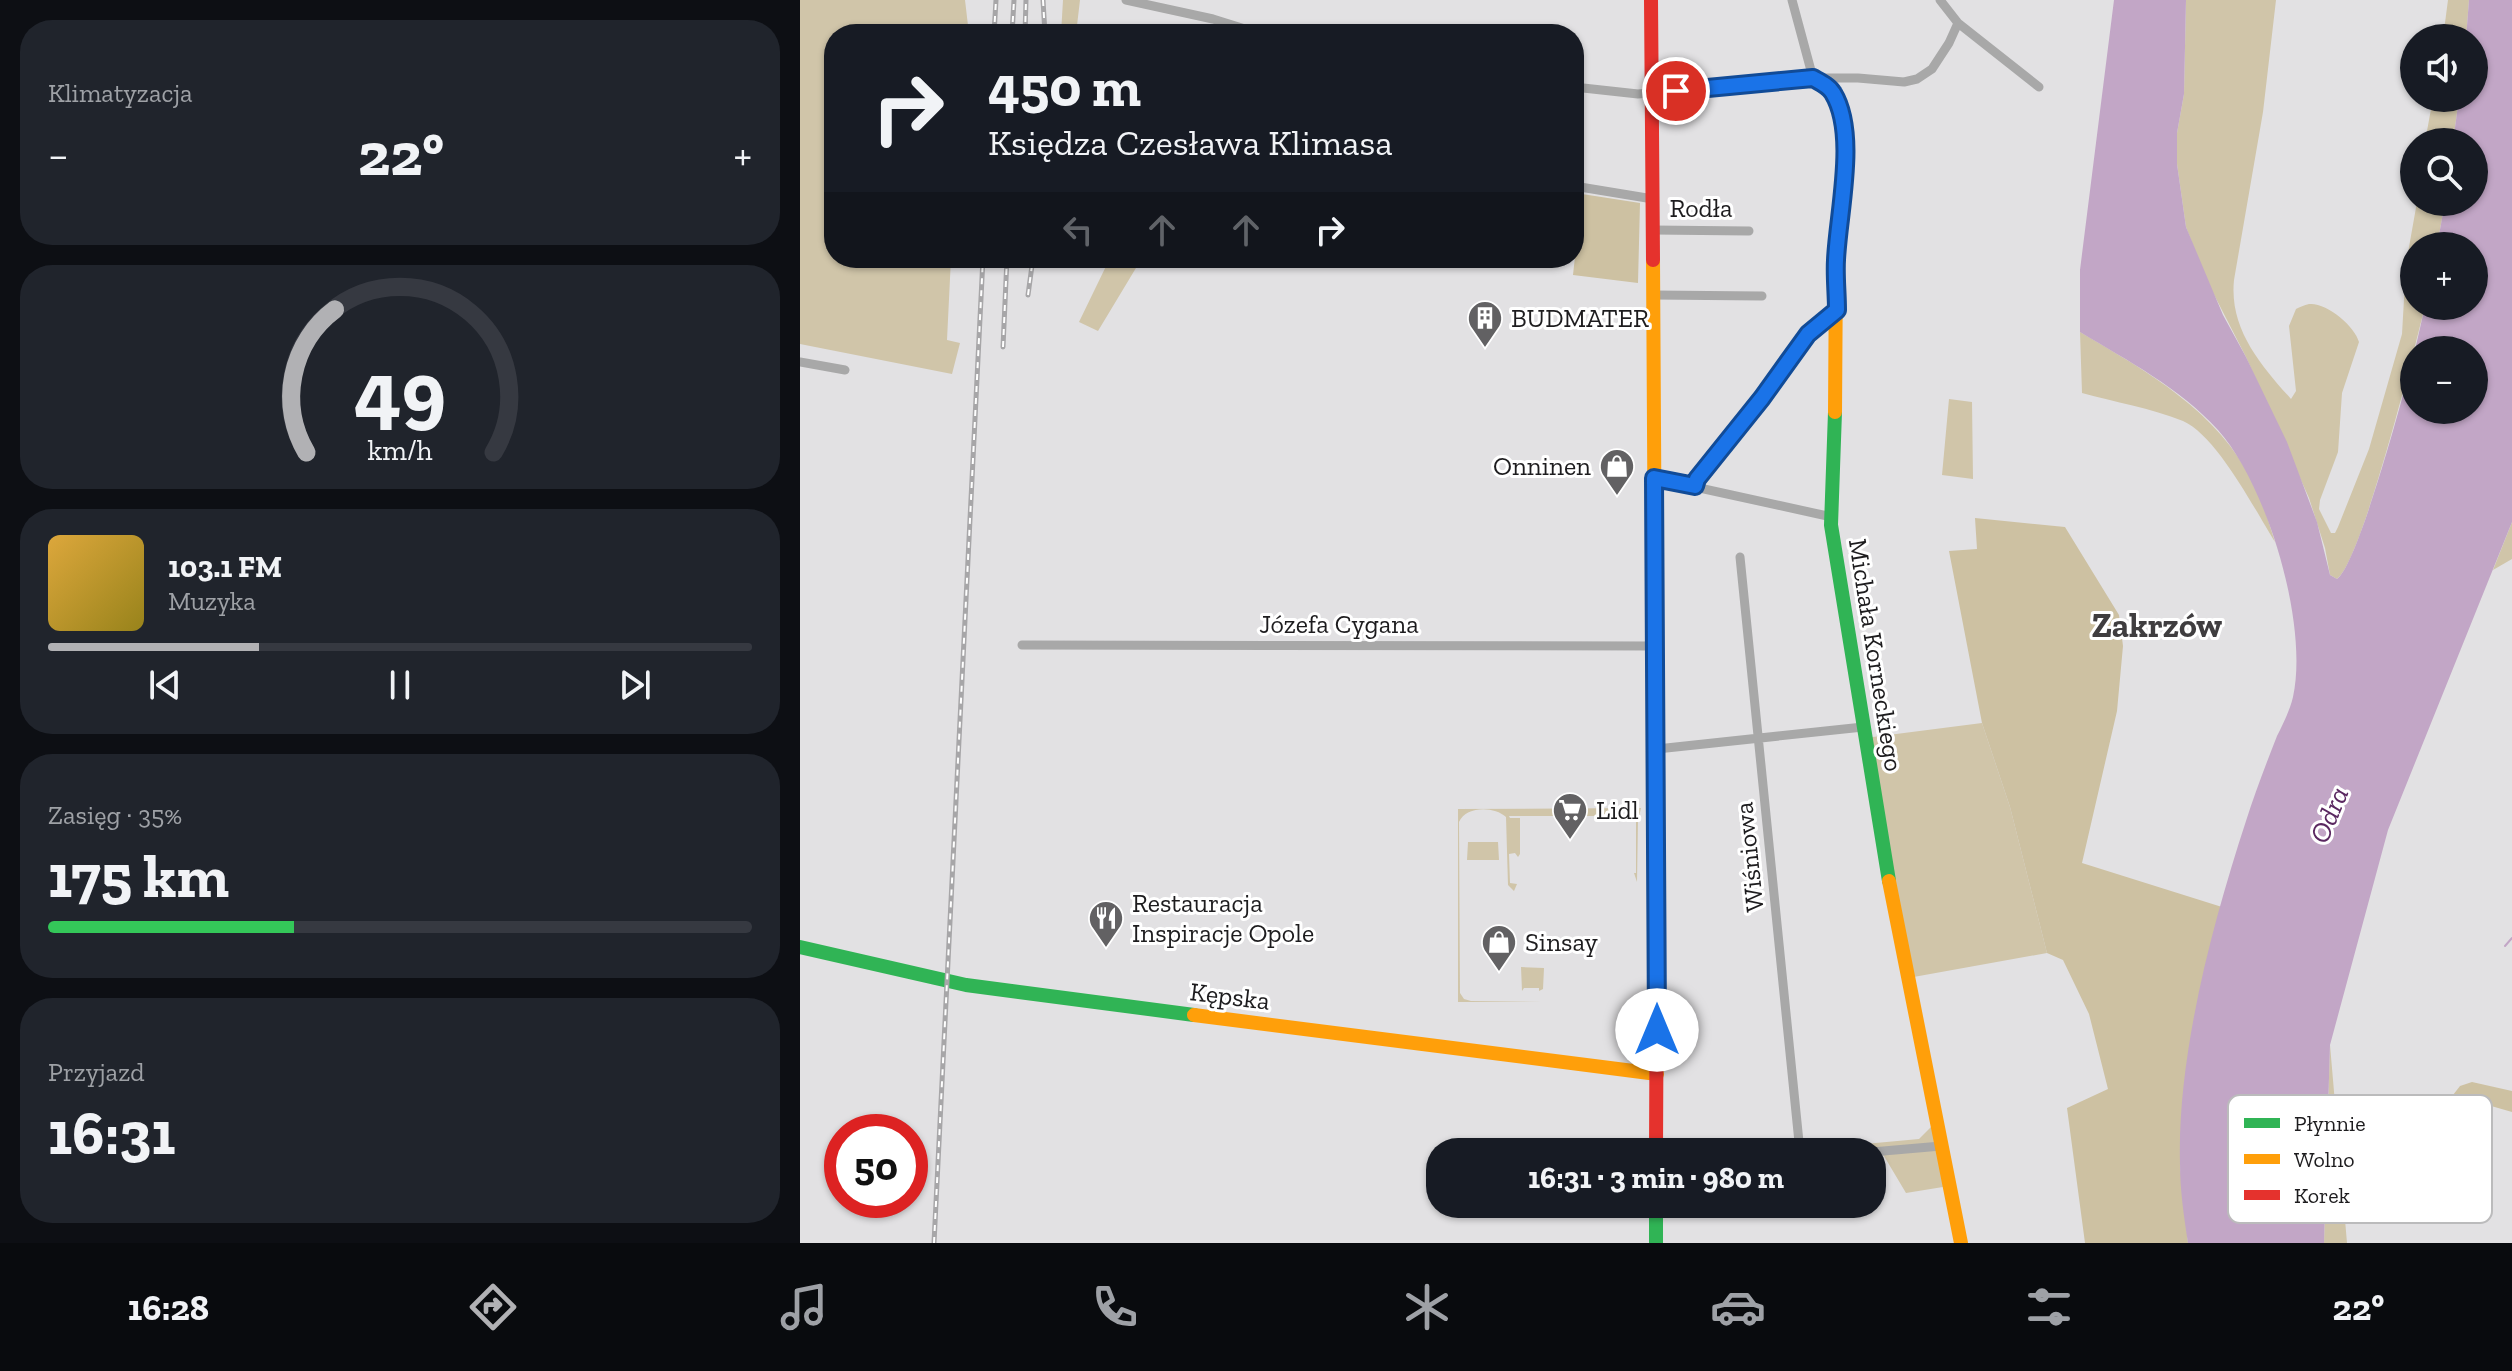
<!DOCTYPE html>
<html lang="pl">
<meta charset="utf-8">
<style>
:root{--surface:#171b24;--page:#20242c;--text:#f1f3f6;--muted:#9ea1a6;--line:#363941;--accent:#b1b1b4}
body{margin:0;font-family:"Zilla Slab",serif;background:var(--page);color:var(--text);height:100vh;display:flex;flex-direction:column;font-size:30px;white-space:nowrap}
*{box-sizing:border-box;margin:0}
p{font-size:26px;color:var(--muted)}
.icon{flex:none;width:44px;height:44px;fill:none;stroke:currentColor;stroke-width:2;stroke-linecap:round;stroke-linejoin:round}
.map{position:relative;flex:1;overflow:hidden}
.panel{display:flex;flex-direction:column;gap:20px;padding:20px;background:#0d0f14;width:800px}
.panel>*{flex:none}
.guide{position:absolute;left:24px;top:24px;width:760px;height:244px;border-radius:32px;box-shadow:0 2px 6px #0004;background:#171b24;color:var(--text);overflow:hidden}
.buttons{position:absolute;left:1600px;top:24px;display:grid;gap:16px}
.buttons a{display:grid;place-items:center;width:88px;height:88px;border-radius:50%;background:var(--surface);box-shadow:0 2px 6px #0004;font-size:40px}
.speed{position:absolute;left:24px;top:1114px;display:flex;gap:16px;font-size:40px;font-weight:700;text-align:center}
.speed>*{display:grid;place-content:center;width:104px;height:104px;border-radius:50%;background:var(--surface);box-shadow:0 2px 6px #0004;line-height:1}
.speed .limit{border:12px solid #d22;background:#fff;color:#111}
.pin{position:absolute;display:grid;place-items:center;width:68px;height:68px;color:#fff;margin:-34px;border:4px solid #fff;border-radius:50%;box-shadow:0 2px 8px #0007}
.me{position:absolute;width:88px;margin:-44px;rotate:0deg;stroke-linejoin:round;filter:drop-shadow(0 0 6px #0008)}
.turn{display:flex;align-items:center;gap:28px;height:168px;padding:0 32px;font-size:36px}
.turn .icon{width:104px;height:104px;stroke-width:2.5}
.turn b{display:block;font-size:56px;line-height:68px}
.lanes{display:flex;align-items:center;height:76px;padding:0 32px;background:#0003;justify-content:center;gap:40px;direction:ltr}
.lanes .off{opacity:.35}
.big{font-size:60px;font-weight:700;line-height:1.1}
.panel .widget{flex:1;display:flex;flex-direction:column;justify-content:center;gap:12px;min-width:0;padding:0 28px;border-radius:32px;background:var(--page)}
.panel .dial{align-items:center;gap:0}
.dial svg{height:208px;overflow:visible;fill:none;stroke:var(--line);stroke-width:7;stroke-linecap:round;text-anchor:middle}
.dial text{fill:var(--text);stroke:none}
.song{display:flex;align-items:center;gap:24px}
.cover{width:96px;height:96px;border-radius:12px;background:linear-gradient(135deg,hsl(40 70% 55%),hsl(50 70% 35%))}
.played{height:8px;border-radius:4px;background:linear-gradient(90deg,var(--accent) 30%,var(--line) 30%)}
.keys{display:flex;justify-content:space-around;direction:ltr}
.heat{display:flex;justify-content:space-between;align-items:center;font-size:44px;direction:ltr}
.charge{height:12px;border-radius:6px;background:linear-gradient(90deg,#34c759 35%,var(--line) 0)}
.trip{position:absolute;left:626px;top:1138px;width:460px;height:80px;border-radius:32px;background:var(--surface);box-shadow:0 2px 6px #0004;font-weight:700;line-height:80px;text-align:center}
.tabs{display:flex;height:128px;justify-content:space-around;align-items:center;background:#090b0e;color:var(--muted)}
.tabs .icon{width:56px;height:56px}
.tabs .on{color:var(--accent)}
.tabs b{font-size:36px;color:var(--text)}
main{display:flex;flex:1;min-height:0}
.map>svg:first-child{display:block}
.green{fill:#d0c5a9}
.forest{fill:#cdc1a2}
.water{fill:#c2a6c6}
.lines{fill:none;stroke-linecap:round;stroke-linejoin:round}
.stream{stroke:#c2a6c6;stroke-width:2}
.street{stroke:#a8a8a8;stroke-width:9}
.fast{stroke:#30b455;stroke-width:14}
.slow{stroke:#ff9f0a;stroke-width:14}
.jam{stroke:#e5322d;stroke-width:14}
.rail-casing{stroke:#a7a6a8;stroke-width:5}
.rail{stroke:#fff;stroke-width:2;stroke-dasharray:6;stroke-linecap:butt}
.route-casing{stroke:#114b97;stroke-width:20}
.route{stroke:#1a73e8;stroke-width:14}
.labels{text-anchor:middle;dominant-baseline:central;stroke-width:6;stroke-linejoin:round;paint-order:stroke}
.street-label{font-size:26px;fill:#1d1c1e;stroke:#fff}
.poi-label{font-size:26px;fill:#1d1c1e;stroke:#fff;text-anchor:start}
.water-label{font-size:28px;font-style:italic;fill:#5a2760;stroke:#fff}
.district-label{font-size:34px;font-weight:bold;fill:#3f3d3f;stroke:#fff}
.key{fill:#fff;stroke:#bbbbbc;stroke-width:2}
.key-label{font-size:22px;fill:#1d1c1e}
</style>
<main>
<section class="panel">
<div class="widget"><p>Klimatyzacja</p>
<div class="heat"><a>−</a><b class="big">22°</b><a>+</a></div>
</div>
<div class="widget dial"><svg viewBox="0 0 100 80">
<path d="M14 69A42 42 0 1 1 86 69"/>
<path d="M14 69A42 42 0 0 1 25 14" stroke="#b1b1b4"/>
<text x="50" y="56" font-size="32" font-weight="700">49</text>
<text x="50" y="72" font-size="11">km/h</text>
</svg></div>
<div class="widget">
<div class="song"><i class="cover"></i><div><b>103.1 FM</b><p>Muzyka</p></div></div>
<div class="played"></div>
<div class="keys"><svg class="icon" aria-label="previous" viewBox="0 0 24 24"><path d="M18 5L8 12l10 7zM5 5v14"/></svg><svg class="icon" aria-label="pause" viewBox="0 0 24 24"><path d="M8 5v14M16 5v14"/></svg><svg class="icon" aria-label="next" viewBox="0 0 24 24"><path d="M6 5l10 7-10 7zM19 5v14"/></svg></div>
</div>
<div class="widget"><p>Zasięg · 35%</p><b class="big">175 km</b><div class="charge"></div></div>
<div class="widget"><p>Przyjazd</p><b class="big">16:31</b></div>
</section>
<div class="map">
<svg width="1712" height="1243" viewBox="0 0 1712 1243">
<rect width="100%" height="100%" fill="#e2e1e3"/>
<!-- green -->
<path class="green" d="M0,0H165L169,34H34V258H151L147,340L160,343L152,374L0,344Z
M263,0H280L276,34H261Z
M1386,0H1476L1463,112L1434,280C1429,329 1461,365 1491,399L1496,391L1489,326L1496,309C1500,307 1504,305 1509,304C1526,302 1555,326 1559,342L1542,393L1538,452L1520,500L1519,509L1531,533H1535L1538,527L1569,449L1602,334L1606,264L1617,202H1645L1637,246H1614V306H1625C1615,347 1562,561 1537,579L1530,575L1525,548L1509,498L1446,357L1406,279L1386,227L1377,164V133L1384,94Z
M1648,0H1669L1666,38H1643Z
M1633,98H1659L1653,142H1625Z
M310,258H342L298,331L279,322Z
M1280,332C1348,372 1418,411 1454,484C1463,502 1469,523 1475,542C1455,510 1417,436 1383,421C1351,408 1314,402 1282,393Z
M1149,399L1172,402L1173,479L1142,475Z
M1712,522V559L1693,570Z
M1182,723L1210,807L1247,953L1108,978L1065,738Z
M841,808L838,821L837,882L834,873H836V816L830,815L832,809H821L823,815L817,816H709L710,818H720V854L718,857L715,853L709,854L710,883L717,884L714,891L708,885L706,817C694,806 666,806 659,822L660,993L664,999L671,1001L742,1002H658V809Z
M668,842H698L699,860H667Z
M721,967L744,968L743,989L739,991V988H724L722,991Z
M1530,1045L1547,1243H1524Z
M1136,1122L1149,1186L1106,1193L1081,1151L978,1152L1119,1139Z"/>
<!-- forest -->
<path class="forest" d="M782,194L840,203L838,283L773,275Z
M1175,518L1265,527L1319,615L1323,646L1317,711L1282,863L1422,907L1413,938L1380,1165L1388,1243H1285L1267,1108L1308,1089L1289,1014L1263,960L1247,953L1210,807L1182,723L1149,551L1177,549Z
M1672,1082L1712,1091V1112L1653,1095L1660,1086Z"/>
<!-- water -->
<path class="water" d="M1314,0H1386L1384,94L1377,133V164L1386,227L1423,315L1446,357L1487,442L1517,522L1530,575L1537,579C1558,565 1606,387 1614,353V410H1674V350H1615L1625,306H1674V246H1637L1645,202H1674V142H1653L1659,98H1674V38H1666L1669,0H1712V522L1588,830L1530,1045L1524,1243H1388C1384,1217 1380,1190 1380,1164C1377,1056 1412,925 1446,821C1455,793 1466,764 1477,736C1483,724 1490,710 1493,697C1509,624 1467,485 1418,430C1380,388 1328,361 1280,332V270Z"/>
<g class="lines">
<!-- stream -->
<path class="stream" d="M1705,946L1712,938"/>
<!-- street -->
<path class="street" d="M326,0L413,19L461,34
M992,0L1013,78
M1140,0L1158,23L1239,87
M774,87L838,94L1013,78H1058L1104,82L1117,79L1132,69L1149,43L1158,23
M774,186L853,199
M853,230L949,231
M853,295L962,296
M0,362L45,370
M854,478L1032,517
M895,486L897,479L962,398L1008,334L1037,310
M940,557L1000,1152
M222,645L856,646
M857,749L1063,727
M1072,1152L1141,1146"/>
<!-- fast -->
<path class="fast" d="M1035,412L1031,525L1089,881
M0,947L166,985L394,1015
M856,1204V1243"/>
<!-- slow -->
<path class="slow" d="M1013,78L1031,90L1043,125V181L1036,263L1035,412
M853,260L857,930
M1089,881L1161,1243
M394,1015L857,1074"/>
<!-- jam -->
<path class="jam" d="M851,0L853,260
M856,1152L857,930"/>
<!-- rail casing -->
<g class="rail-casing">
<path id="rail" d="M243,0L245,34
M194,34L196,0
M212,34L214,0
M225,34L226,0
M228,295L233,258
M203,347L207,258
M134,1243L183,258"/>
</g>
<!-- rail -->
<use href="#rail" class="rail"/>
</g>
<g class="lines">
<!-- route casing -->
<g class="route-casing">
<path id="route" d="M857,1030L854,478L895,486L897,479L962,398L1008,334L1037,310C1037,293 1035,276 1036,260C1038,213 1058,134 1033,93C1029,86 1020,82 1013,78L876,91"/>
</g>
<!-- route -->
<use href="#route" class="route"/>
</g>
<!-- icons -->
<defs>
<g id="building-pin" transform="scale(1.8)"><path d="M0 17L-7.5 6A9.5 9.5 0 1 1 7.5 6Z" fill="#626163" stroke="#fff"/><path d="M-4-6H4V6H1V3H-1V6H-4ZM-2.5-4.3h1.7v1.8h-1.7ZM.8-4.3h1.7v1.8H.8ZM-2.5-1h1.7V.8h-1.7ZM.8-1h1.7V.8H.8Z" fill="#fff"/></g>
<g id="shop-pin" transform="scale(1.8)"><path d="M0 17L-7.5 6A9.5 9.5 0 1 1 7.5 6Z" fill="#626163" stroke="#fff"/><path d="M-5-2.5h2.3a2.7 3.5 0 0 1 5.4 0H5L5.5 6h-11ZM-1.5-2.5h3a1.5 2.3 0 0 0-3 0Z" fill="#fff"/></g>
<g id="supermarket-pin" transform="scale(1.8)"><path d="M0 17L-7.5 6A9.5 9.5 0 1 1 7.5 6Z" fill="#626163" stroke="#fff"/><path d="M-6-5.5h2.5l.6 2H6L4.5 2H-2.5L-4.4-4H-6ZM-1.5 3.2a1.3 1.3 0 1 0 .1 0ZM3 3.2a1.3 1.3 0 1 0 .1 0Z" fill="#fff"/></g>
<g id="restaurant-pin" transform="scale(1.8)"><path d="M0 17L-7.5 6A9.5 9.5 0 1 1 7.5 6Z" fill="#626163" stroke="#fff"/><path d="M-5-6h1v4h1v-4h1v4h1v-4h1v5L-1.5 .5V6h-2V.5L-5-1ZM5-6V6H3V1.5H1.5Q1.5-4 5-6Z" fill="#fff"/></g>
</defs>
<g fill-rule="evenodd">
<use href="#building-pin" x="685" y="318"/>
<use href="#shop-pin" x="817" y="466"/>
<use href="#supermarket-pin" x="770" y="810"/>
<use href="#restaurant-pin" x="306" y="918"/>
<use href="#shop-pin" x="699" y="942"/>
</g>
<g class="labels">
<!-- street labels -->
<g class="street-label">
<text x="901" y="208">Rodła</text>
<text x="539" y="624">Józefa Cygana</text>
<text transform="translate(1076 655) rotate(81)">Michała Korneckiego</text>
<text transform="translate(949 857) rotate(-96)">Wiśniowa</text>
<text transform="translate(430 996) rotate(7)">Kępska</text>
</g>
<!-- poi labels -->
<g class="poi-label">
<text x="711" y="318">BUDMATER</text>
<text x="791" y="466" text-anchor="end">Onninen</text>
<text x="796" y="810">Lidl</text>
<text x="332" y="903">Restauracja<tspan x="332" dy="30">Inspiracje Opole</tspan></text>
<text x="725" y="942">Sinsay</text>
</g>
<!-- water labels -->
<g class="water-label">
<text transform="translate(1529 815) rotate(-67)">Odra</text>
</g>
<!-- district labels -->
<g class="district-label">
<text x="1357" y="625">Zakrzów</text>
</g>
</g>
<!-- legend -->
<rect x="1428" y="1095" width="264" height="128" rx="12" class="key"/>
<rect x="1444" y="1118" width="36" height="10" fill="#30b455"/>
<rect x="1444" y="1154" width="36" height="10" fill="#ff9f0a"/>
<rect x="1444" y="1190" width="36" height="10" fill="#e5322d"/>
<g class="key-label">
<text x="1494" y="1131">Płynnie</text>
<text x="1494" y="1167">Wolno</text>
<text x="1494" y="1203">Korek</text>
</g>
</svg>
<div class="buttons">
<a><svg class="icon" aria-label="sound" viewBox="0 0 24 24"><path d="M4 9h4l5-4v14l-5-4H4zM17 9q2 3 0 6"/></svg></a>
<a><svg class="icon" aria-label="search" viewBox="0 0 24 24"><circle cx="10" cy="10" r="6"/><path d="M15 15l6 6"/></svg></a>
<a>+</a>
<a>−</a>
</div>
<div class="speed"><div class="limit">50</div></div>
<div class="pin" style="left:876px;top:91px;background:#d93025"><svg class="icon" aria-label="arrive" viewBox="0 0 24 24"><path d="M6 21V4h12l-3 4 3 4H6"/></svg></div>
<svg class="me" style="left:857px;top:1030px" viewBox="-20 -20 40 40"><circle r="19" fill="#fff"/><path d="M0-13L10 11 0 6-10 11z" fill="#1a73e8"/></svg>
<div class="trip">16:31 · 3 min · 980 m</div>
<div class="guide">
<div class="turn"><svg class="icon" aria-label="right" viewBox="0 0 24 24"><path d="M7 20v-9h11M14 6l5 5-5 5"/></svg><div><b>450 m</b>Księdza Czesława Klimasa</div></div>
<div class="lanes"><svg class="icon off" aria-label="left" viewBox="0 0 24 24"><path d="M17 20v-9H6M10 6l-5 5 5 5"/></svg><svg class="icon off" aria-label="ahead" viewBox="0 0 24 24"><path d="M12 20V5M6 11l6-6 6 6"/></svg><svg class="icon off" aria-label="ahead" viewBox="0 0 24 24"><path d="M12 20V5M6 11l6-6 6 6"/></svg><svg class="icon" aria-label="right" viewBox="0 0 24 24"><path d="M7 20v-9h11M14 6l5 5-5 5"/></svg></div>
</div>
</div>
</main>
<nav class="tabs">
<b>16:28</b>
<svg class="icon on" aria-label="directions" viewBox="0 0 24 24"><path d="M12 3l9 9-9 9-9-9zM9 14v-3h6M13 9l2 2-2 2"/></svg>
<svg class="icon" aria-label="music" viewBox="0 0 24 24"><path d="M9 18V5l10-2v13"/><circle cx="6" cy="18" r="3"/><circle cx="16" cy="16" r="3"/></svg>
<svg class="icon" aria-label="phone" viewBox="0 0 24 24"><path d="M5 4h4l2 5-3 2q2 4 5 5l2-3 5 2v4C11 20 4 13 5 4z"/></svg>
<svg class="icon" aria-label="climate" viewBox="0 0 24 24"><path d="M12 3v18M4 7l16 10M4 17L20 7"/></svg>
<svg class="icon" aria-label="car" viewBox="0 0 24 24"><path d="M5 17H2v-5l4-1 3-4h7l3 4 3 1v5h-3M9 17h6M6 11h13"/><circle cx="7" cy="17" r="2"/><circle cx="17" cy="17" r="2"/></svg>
<svg class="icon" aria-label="filters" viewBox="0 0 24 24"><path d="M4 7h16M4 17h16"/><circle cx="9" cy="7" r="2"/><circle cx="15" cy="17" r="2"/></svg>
<b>22°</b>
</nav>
